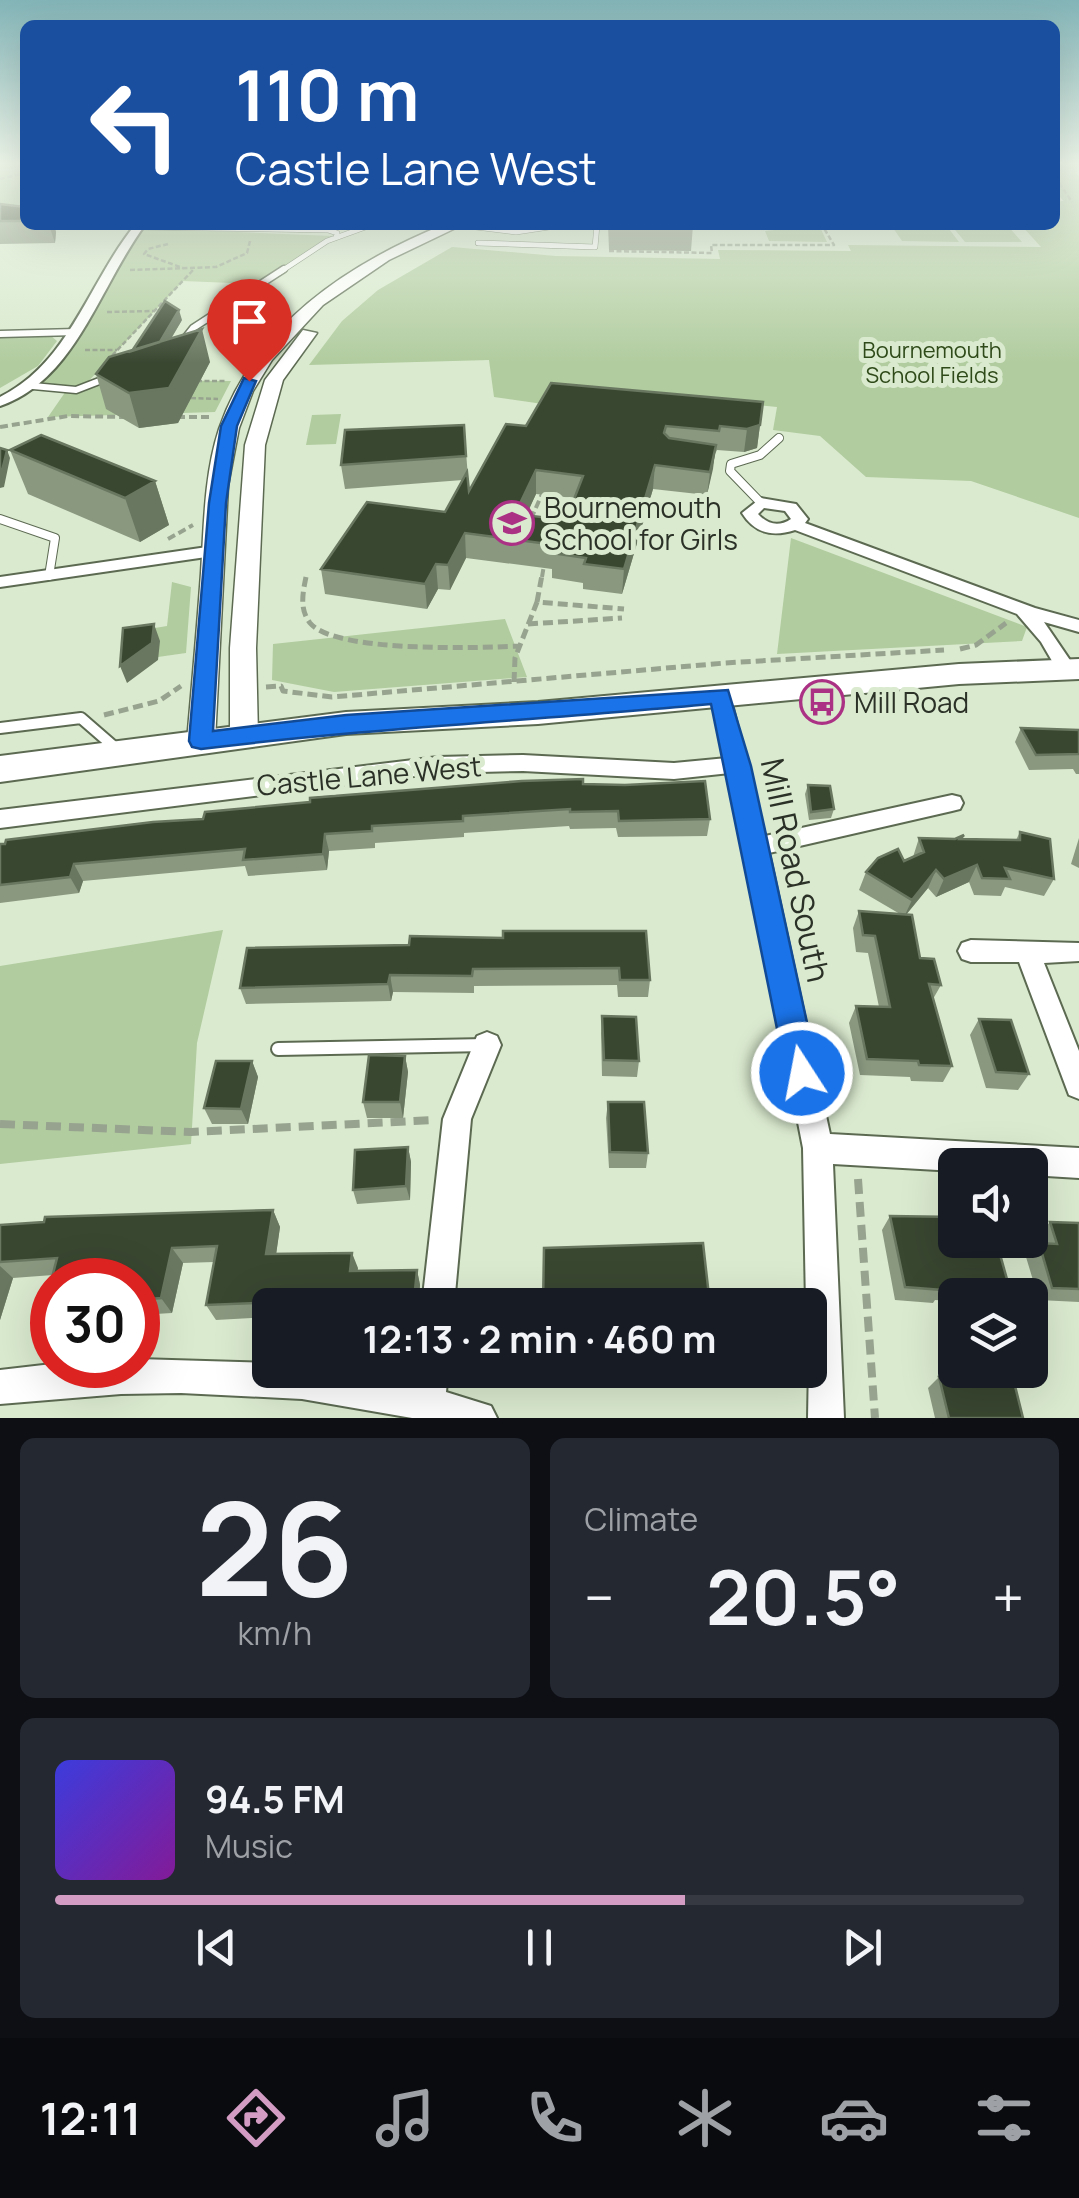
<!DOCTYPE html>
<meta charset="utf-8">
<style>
:root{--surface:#171b24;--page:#242831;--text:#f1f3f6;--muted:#9ea1a6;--line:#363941;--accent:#d29cc3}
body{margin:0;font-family:Manrope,sans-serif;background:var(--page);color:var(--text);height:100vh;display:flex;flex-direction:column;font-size:38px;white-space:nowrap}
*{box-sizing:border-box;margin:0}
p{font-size:32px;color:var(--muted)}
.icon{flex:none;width:55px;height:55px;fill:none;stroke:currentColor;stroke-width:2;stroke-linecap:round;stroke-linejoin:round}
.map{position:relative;height:1418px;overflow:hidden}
.panel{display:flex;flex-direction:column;gap:20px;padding:20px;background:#0d0f14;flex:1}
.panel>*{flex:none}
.banner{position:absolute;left:20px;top:20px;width:1040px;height:210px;border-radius:15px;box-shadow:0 10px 40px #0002;background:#1a4fa0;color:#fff;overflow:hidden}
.fabs{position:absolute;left:938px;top:1148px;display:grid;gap:20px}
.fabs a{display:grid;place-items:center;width:110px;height:110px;border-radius:15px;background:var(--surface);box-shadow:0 10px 40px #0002;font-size:50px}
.speed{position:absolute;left:30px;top:1258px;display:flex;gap:20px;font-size:50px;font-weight:700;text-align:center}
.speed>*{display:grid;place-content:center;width:130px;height:130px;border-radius:50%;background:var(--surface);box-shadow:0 10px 40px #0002;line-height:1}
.speed .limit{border:15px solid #d22;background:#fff;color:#111}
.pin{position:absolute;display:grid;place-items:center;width:85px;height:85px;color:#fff;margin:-102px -42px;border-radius:50% 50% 50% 0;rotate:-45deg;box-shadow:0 0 10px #0007}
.pin .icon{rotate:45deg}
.me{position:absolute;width:110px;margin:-55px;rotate:349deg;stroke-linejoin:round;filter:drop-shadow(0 0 8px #0008)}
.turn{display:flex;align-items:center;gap:35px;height:210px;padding:0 50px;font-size:45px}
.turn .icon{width:130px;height:130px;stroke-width:2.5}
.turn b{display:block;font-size:70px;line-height:85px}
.big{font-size:75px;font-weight:700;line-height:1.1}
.panel .widget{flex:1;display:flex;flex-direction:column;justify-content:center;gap:15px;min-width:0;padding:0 35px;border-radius:15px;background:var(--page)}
.panel .dial{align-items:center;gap:0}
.dial b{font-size:130px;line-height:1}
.song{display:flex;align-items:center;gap:30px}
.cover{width:120px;height:120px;border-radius:15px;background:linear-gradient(135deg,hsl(240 70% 55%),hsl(290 70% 35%))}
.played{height:10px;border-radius:5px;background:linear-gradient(90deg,var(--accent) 65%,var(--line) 65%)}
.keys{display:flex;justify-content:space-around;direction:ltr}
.heat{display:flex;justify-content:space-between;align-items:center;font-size:55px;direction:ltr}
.panel .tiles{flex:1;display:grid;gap:20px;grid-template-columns:1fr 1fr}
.widget:last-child{grid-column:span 2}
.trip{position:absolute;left:252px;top:1288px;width:575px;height:100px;border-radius:15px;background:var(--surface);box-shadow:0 10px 40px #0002;font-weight:700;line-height:100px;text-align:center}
.dock{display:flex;height:160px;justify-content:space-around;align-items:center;background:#090b0e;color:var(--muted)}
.dock .icon{width:70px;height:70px}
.dock .selected{color:var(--accent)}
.dock b{font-size:45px;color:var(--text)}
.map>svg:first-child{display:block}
.green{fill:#b1cc9f}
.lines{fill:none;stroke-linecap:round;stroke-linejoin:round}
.lane-far4-casing{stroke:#5c6a52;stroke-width:6}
.lane-far3-casing{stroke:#5c6a52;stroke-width:9}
.lane-far2-casing{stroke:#5c6a52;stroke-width:10}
.lane-far1-casing{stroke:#5c6a52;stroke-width:14}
.lane-casing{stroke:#5c6a52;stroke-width:16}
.street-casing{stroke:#5c6a52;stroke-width:4}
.secondary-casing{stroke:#5c6a52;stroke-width:3}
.primary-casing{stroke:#5c6a52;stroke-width:4}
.path-far3{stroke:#97a38f;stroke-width:2.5;stroke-dasharray:5 2.5;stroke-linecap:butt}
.path-far2{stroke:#97a38f;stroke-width:4;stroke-dasharray:8 4;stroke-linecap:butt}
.path-far1{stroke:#97a38f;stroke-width:5;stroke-dasharray:10 5;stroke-linecap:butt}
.path{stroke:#97a38f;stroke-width:8;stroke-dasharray:15 8;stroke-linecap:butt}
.lane-far4{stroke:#fff;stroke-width:5}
.lane-far3{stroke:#fff;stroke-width:6}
.lane-far2{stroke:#fff;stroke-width:8}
.lane-far1{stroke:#fff;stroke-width:10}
.lane{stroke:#fff;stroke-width:12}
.street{fill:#fff;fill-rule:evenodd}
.secondary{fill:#fff;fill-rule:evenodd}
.primary{fill:#fff;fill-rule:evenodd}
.wall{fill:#8a9880;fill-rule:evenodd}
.shaded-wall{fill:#697760}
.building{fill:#394630;stroke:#697760;stroke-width:2.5;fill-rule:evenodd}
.route{fill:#1a73e8;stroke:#114b97;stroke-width:2.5}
.labels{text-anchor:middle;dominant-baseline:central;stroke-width:10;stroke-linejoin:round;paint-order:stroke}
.far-park-label{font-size:22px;fill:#2f4a19;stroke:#daeacf}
.poi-label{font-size:28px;fill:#2b3127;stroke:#daeacf;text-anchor:start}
.street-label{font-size:28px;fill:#2b3127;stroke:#daeacf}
.near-street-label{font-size:32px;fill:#2b3127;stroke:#daeacf}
</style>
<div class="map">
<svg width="1079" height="1418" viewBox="0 0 1079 1418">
<rect width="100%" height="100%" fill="#daeacf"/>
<!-- green -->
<path class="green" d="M0,164H25V225L0,231Z
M1055,164H1079L1076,173L1079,176V518L971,481L866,477L820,436L773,430L777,407L703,399L550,405L494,397L489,360L309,365L342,321L378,290L452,247L556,256L720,259L718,250L851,251L848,245L1041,247L1021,225H1055V202L1064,201L1055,192Z
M762,225H819L827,242L769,241L765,231L774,230H764Z
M891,225H946L959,242L902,241Z
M951,225H1007L1022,242H965Z
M136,228L333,236L256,284L183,281L82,388L101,380L231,381L215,412L48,417L66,391L33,386Z
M51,336L57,341L38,366L0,388V337Z
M341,414L336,444L306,445L312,415Z
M791,538L1027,627L1022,641L777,654Z
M172,582L191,587L186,653L158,657L155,628L167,626Z
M505,619L527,677L334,692L272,680L273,644Z
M223,930L197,1043L191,1144L0,1164V966Z"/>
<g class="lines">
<!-- lane-far4 casing -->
<g class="lane-far4-casing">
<path id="lane-far4" d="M138,227L328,230L337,233L336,237
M476,227L516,232L562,225
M478,243L595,247L597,225
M280,272L327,241L371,225"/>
</g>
<!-- lane-far3 casing -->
<g class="lane-far3-casing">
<path id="lane-far3" d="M0,334L76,332
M182,342L193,328L284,269
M33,386L76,390L107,378"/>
</g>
<!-- lane-far2 casing -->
<g class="lane-far2-casing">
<path id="lane-far2" d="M761,503L730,471L731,464L760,455L779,438
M0,519L55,538L49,576"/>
</g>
<!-- lane-far1 casing -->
<g class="lane-far1-casing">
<path id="lane-far1" d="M0,728L81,718L119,751"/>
</g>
<!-- lane casing -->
<g class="lane-casing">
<path id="lane" d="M278,1049L486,1045"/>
</g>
<!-- street casing -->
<g class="street-casing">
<path id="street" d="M135,225H145C100,285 76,380 0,406V397C70,362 88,283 135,225Z
M761,498L796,504L808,519L805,523L1035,608L1079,620V632L1044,622L1076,669L1073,673H1059L1041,642L1017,614L795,530C773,537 755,534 742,513ZM764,508L785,511L791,519C779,527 768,525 758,514Z
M214,546L220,547V555L0,587V577Z
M720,689L730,696L765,836L952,795L960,797L963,803L960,809L952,811L769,853L830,1134L1079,1148V1178L1030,1175V1165H955V1171L833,1164L844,1418H808L810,1305H806L803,1148L730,773L674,779L523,771L438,773L0,828V810L438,757L523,755L674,763L727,758L710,696Z
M971,940L1079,943V961L1044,963L1079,1051V1099L1069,1095L1019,962H971L962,959L958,951L962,943Z
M487,1032L497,1036L501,1045L471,1119L454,1305H422L443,1119L477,1036Z
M138,1359L270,1363V1370H338L413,1383L414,1370H448L446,1392L491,1406L497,1418H412L302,1399L181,1393L121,1394L0,1404V1370L52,1364L138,1365Z"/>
</g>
<!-- secondary casing -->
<g class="secondary-casing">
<path id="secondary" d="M443,225H462L389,260L323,305L272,360L253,391L239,428L228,486L215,741L211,748H191L187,741C192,685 197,629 201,573C204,526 204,475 219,429C254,326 347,264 443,225Z
M303,330L317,333L283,380L265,445L256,648L258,736L254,743H234L230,736V648L245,445L265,380Z"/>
</g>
<!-- primary casing -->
<g class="primary-casing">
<path id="primary" d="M1079,659V679L959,684L538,724L346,734L0,782V756L346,712L538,702L959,664Z"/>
</g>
<!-- path-far3 -->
<path class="path-far3" d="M1055,171L1065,164
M1055,177L1072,202
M0,179L25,173
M168,244L148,249L144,254L183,268
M609,251L712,253L711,245H834L822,225
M130,270L216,267L247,253L250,241
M107,312L154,311
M85,350H117
M107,361L194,269
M197,381H226
M191,398L218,399"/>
<!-- path-far2 -->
<path class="path-far2" d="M177,417H211
M0,427L68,416L126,417
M531,519L542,494
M168,539L193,525
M542,577L544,565"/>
<!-- path-far1 -->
<path class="path-far1" d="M306,577C303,592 299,609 310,623C335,653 479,648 519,646
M537,602L542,575
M528,624L622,618
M960,649L976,645L1006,623
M514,682L515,658L537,602L624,609
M266,687L281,686L283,691L332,697L725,663L944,650
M104,715L159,701L181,686"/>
<!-- path -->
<path class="path" d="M0,1124L191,1132L434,1120
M858,1179L875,1418"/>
<!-- lane-far4 -->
<use href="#lane-far4" class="lane-far4"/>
<!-- lane-far3 -->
<use href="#lane-far3" class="lane-far3"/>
<!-- lane-far2 -->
<use href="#lane-far2" class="lane-far2"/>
<!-- lane-far1 -->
<use href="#lane-far1" class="lane-far1"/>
<!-- lane -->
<use href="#lane" class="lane"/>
<!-- street -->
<use href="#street" class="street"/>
<!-- secondary -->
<use href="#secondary" class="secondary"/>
<!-- primary -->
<use href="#primary" class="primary"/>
</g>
<!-- wall -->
<path class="wall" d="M0,204L25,207V225H54L56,232L55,243L0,244Z
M608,225H693L691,251L609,250Z
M182,320L171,339L210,362L178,423L139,428L106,409L96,374Z
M464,425L469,491L526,426L760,425L757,448L744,452L717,450L715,454L707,495L653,489L622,594L583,589V583L552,578V569L466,558L450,590L438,589L427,609L325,594L321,569L445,512L463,480L345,489L341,465ZM536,494L574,498L566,520L526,515Z
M10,450L155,481L169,525L140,542L28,494Z
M1021,728L1079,730V774H1076L1073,769L1029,770L1015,742Z
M583,784L710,819L707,836L618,837L616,828L570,829L569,826L464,833V837L375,843V848L329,851L327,870L248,876L245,866L83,881L79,893L0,903V844L203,819Z
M808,785L834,809L831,818L809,820L805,794Z
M1020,832L1054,879L1044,896L1005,887L1001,896L974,895L969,882L936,897L928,888L906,915L920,958L941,985L933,999L952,1066L943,1082L911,1081L910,1077L860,1075L849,1023L856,1006L879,1007L868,953L856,952L853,928L859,911L900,914L859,890L866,872L913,857L919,838L955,839L964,835L962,839L1016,840Z
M1079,838V868L1071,864Z
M646,931L650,980L648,997H618L617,985L474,986V993L393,992L391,1001L246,1004L240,988L409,945L503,938Z
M602,1016L639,1061L637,1077L602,1076L601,1033Z
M979,1019L1029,1074L1018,1090L986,1088L970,1035Z
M405,1056L408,1072L403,1118H367L363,1102Z
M252,1061L258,1077L248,1124H212L204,1108Z
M608,1102L648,1153L646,1168H609L606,1118Z
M408,1147L411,1162L410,1200L357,1204L353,1190Z
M273,1210L280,1227L276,1254L352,1253L357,1271L417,1270L420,1285V1293L423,1305H270V1314H268L267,1317L216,1320L206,1305L214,1262L183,1263L172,1313L138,1315V1280H52V1313L45,1305L53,1275L13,1278L0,1320V1225Z
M890,1216L1010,1290L1005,1295H955V1301L935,1300L933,1303L895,1300L882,1230Z
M1050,1222L1079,1223V1302L1039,1300L1026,1257L1039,1243L1037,1236Z
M939,1377L1023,1418H935L928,1388Z"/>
<!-- shaded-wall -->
<path class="shaded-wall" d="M49,225H54L56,232L55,243Z
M179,310L182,320L155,365L130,368Z
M202,329L210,362L178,423L139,428L129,393Z
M760,425L757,448L744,452L747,429Z
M716,445L713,469L707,495L710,472Z
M7,450L10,458L4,487L0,488V479Z
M655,465L653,489L622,594L624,569Z
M536,470V494L516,538L515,514Z
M155,481L169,525L140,542L125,498Z
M465,533L466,558L450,590L448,565Z
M436,564L438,589L427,609L425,584Z
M154,624L160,641L158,660L127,683L120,666Z
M325,834L329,851L327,870L323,854Z
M74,864L83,881L79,893L70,877Z
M977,865L969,882L936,897L944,879Z
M936,870L928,888L904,917L912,900Z
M390,975L393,992L391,1001L388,984Z
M405,1056L408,1072L403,1118L400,1102Z
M252,1061L258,1077L248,1124L241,1109Z
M408,1147L411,1162L410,1200L406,1186Z
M273,1210L280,1227L274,1269L266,1254Z
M172,1248L183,1263L172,1313L161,1298Z
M352,1253L358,1268L356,1286L350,1271Z
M0,1266L13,1278L0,1320Z
M417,1270L420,1285L418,1305L415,1290Z
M259,1299L268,1314L267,1317L259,1303Z"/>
<!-- building -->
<path class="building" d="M0,204L25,207V221H0Z
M610,225H693V227Z
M165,301L179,310L160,342L132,351Z
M202,329L169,388L129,393L96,374L109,357Z
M551,383L763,402L760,425L747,429L720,426L719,431L666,426L664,433L669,438L716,445L710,472L655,465L624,569L584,564L586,558L552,553L556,545L465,533L448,565L436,564L425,584L321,569L367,502L445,512L467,472L469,491L506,424L526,426ZM536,470L583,476L566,520L515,514Z
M464,425L466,456L341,465L345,430Z
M41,435L155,481L125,498L10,450Z
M0,448L7,450L0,479Z
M154,624L152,643L120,666L123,628Z
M1021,728L1079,730V754L1036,755Z
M583,779V784L625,785L705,781L710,819L619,821L618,811L570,812V809L463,816V821L372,826V831L325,834L323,854L243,860L245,849L74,864L70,877L0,885V844H5L6,840L153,822L203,819L205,812L310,802V798L522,781Z
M808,785L830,786L834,809L811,812Z
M1020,832L1050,839L1054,879L1005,868L1010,879L982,878L977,865L944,879L936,870L912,900L866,872L878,858L898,849L904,861L924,852L919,838L955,839L964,835L960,839L1020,840Z
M859,911L912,915L920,958L934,959L941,985L929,984L952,1066L919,1065L918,1061L867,1059L856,1006L890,1007L875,936L863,935Z
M503,931H646L650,980H620L619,968L473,969L472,976L390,975L388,984L240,988L247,948L409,945L410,936L503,938Z
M602,1016L636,1017L639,1061L604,1060Z
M979,1019L1011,1020L1029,1074L996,1072Z
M369,1055L405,1056L400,1102H363Z
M216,1061H252L241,1109L204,1108Z
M608,1102H644L648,1153L610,1152Z
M408,1147L406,1186L353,1190L355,1150Z
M273,1210L266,1254L352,1253L350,1271L417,1270L415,1290L421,1294L420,1305H362V1298L259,1299V1303L206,1305L217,1246L172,1248L161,1298L138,1300V1280H52V1305H45L57,1258L0,1262V1225L44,1222L45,1217Z
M890,1216L955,1217V1240H996L1010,1290L942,1287L943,1290L905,1287Z
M1050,1222L1079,1223V1289L1052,1288L1039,1243L1057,1244Z
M703,1243L710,1305H543L544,1248Z
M939,1377L1013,1378L1023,1418H949Z"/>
<!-- sky -->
<linearGradient id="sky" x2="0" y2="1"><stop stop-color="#83b4b7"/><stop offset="0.45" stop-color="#eef6e9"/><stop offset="1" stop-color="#eef6e9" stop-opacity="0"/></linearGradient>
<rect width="1079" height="363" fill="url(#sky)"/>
<!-- route -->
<path class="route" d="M244,378L256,381L237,426L226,503L213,731L346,715L728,690L751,766L818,1073L813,1084L802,1088L791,1084L786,1073L711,704C541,720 371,728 201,749L192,747L189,741L209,503L221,426Z"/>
<!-- icons -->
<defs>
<g id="school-ring" transform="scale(2.25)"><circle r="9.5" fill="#daeacf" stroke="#ab3185" stroke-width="1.5"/><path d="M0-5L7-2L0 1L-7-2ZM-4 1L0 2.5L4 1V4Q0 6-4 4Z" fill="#ab3185"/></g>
<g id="bus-ring" transform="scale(2.25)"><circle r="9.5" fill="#daeacf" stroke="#ab3185" stroke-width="1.5"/><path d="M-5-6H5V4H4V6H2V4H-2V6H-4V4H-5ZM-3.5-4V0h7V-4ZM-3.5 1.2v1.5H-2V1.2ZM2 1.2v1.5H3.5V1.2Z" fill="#ab3185"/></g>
</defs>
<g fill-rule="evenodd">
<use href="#school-ring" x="512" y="523"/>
<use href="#bus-ring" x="822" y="702"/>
</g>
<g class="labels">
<!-- far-park labels -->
<g class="far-park-label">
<text x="932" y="350">Bournemouth<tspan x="932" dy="25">School Fields</tspan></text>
</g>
<!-- poi labels -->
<g class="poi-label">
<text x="544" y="507">Bournemouth<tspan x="544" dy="32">School for Girls</tspan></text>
<text x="854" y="702">Mill Road</text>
</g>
<!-- street labels -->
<g class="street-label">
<text transform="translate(369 775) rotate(-5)">Castle Lane West</text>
</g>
<!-- near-street labels -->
<g class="near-street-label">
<text transform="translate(796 870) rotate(78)">Mill Road South</text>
</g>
</g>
</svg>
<div class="fabs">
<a><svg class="icon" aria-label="sound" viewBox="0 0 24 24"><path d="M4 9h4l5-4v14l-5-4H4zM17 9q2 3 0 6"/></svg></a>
<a><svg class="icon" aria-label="layers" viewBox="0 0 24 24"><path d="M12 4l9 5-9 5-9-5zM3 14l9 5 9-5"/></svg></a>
</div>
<div class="speed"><div class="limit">30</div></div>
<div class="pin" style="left:249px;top:381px;background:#d93025"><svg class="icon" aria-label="arrive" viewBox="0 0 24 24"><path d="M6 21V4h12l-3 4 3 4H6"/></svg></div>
<svg class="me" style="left:802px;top:1073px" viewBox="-20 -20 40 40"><circle r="17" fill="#1a73e8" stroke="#fff" stroke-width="3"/><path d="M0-11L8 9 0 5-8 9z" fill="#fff"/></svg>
<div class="trip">12:13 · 2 min · 460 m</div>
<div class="banner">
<div class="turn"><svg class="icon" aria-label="left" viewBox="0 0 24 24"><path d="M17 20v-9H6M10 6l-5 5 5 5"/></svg><div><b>110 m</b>Castle Lane West</div></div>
</div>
</div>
<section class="panel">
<div class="tiles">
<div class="widget dial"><b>26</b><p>km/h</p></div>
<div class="widget"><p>Climate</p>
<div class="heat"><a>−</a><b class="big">20.5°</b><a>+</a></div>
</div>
<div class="widget">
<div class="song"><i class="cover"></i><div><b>94.5 FM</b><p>Music</p></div></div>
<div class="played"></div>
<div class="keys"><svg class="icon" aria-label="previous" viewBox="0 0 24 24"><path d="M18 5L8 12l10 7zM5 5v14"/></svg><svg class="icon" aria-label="pause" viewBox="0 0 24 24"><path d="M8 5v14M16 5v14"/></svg><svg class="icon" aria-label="next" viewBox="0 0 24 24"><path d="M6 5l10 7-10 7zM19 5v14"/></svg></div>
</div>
</div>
</section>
<nav class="dock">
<b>12:11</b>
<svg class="icon selected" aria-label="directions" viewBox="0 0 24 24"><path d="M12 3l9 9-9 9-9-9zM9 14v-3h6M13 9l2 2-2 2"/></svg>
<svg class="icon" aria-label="music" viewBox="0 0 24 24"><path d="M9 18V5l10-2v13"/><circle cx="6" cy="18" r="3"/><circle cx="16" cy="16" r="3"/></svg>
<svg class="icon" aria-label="phone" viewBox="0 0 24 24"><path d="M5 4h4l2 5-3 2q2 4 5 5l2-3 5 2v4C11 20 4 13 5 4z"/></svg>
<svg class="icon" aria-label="climate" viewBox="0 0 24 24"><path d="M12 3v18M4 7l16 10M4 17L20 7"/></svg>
<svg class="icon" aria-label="car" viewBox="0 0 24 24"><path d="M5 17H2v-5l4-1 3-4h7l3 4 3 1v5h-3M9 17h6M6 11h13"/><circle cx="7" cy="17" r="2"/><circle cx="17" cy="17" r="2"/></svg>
<svg class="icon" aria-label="filters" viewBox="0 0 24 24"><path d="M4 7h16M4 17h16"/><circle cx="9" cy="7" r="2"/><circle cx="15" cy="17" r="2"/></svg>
</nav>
